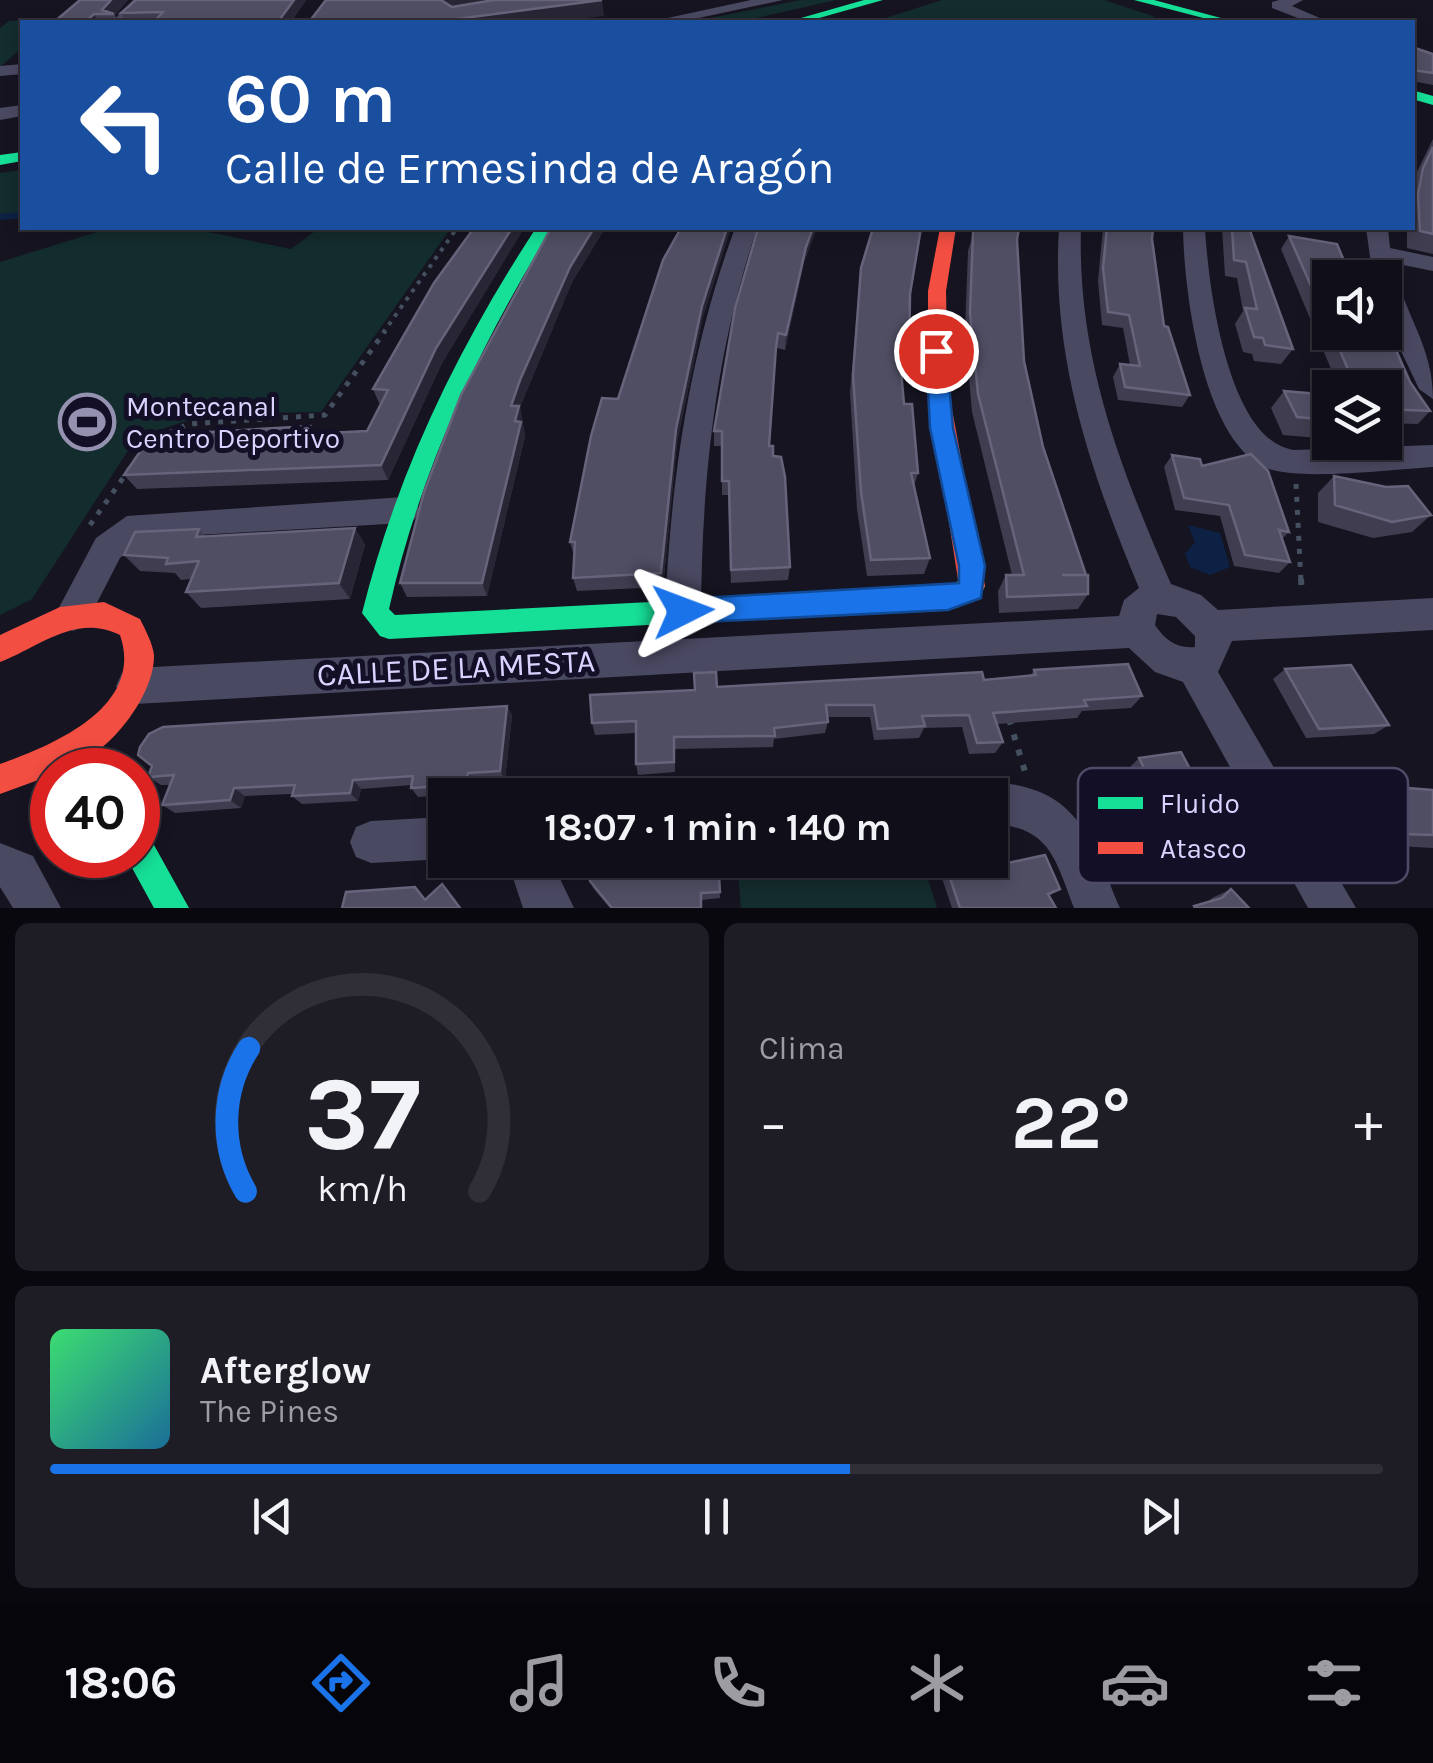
<!DOCTYPE html>
<html lang="es">
<meta charset="utf-8">
<style>
:root{--surface:#100f19;--page:#1e1d26;--text:#f1f3f6;--muted:#9c9ca2;--line:#302f38;--accent:#1a73e8}
body{margin:0;font-family:Karla,sans-serif;background:var(--page);color:var(--text);height:100vh;display:flex;flex-direction:column;font-size:38px;white-space:nowrap}
*{box-sizing:border-box;margin:0}
p{font-size:32px;color:var(--muted)}
.icon{flex:none;width:55px;height:55px;fill:none;stroke:currentColor;stroke-width:2;stroke-linecap:round;stroke-linejoin:round}
.map{position:relative;height:908px;overflow:hidden}
.side{display:flex;flex-direction:column;gap:15px;padding:15px;background:#09080e;flex:1}
.side>*{flex:none}
.top-card{position:absolute;left:20px;top:20px;width:1395px;height:210px;border-radius:0px;box-shadow:0 5px 15px #0003,0 0 0 2px var(--line);background:#1a4fa0;color:#fff;overflow:hidden}
.controls{position:absolute;left:1312px;top:260px;display:grid;gap:20px}
.controls a{display:grid;place-items:center;width:90px;height:90px;border-radius:0px;background:var(--surface);box-shadow:0 5px 15px #0003,0 0 0 2px var(--line);font-size:50px}
.speed{position:absolute;left:30px;top:748px;display:flex;gap:20px;font-size:50px;font-weight:700;text-align:center}
.speed>*{display:grid;place-content:center;width:130px;height:130px;border-radius:50%;background:var(--surface);box-shadow:0 5px 15px #0003,0 0 0 2px var(--line);line-height:1}
.speed .limit{border:15px solid #d22;background:#fff;color:#111}
.pin{position:absolute;display:grid;place-items:center;width:85px;height:85px;color:#fff;margin:-42px;border:5px solid #fff;border-radius:50%;box-shadow:0 2px 10px #0007}
.me{position:absolute;width:110px;margin:-55px;rotate:87deg;stroke-linejoin:round;filter:drop-shadow(0 0 8px #0008)}
.turn{display:flex;align-items:center;gap:35px;height:210px;padding:0 40px;font-size:45px}
.turn .icon{width:130px;height:130px;stroke-width:2.5}
.turn b{display:block;font-size:70px;line-height:85px}
.big{font-size:75px;font-weight:700;line-height:1.1}
.side .tile{flex:1;display:flex;flex-direction:column;justify-content:center;gap:15px;min-width:0;padding:0 35px;border-radius:15px;background:var(--page)}
.side .dial{align-items:center;gap:0}
.dial svg{height:260px;overflow:visible;fill:none;stroke:var(--line);stroke-width:7;stroke-linecap:round;text-anchor:middle}
.dial text{fill:var(--text);stroke:none}
.song{display:flex;align-items:center;gap:30px}
.cover{width:120px;height:120px;border-radius:15px;background:linear-gradient(135deg,hsl(140 70% 55%),hsl(200 70% 35%))}
.played{height:10px;border-radius:5px;background:linear-gradient(90deg,var(--accent) 60%,var(--line) 60%)}
.keys{display:flex;justify-content:space-around;direction:ltr}
.heat{display:flex;justify-content:space-between;align-items:center;font-size:55px;direction:ltr}
.side .tiles{flex:1;display:grid;gap:15px;grid-template-columns:1fr 1fr}
.tile:last-child{grid-column:span 2}
.trip{position:absolute;left:428px;top:778px;width:580px;height:100px;border-radius:0px;background:var(--surface);box-shadow:0 5px 15px #0003,0 0 0 2px var(--line);font-weight:700;line-height:100px;text-align:center}
.menu{display:flex;height:160px;justify-content:space-around;align-items:center;background:#06060a;color:var(--muted)}
.menu .icon{width:70px;height:70px}
.menu .selected{color:var(--accent)}
.menu b{font-size:45px;color:var(--text)}
.map>svg:first-child{display:block}
.green{fill:#132c2d}
.water{fill:#0d2144}
.lines{fill:none;stroke-linecap:round;stroke-linejoin:round}
.stream-far1{stroke:#0d2144;stroke-width:5}
.stream{stroke:#0d2144;stroke-width:6}
.path-far2{stroke:#44505f;stroke-width:4;stroke-dasharray:4 6;stroke-linecap:butt}
.path-far1{stroke:#44505f;stroke-width:5;stroke-dasharray:5 8;stroke-linecap:butt}
.path{stroke:#44505f;stroke-width:6;stroke-dasharray:6 10;stroke-linecap:butt}
.street{fill:#4a4962;fill-rule:evenodd}
.fast{fill:#16e098;fill-rule:evenodd}
.jam{fill:#f24e42;fill-rule:evenodd}
.wall{fill:#403d50}
.shaded-wall{fill:#282635}
.building{fill:#504e63;stroke:#66637b;stroke-width:2.5}
.route{fill:#1a73e8;stroke:#114b97;stroke-width:2.5}
.labels{text-anchor:middle;dominant-baseline:central;stroke-width:10;stroke-linejoin:round;paint-order:stroke}
.poi-label{font-size:28px;fill:#d9d4ff;stroke:#130f26;text-anchor:start}
.near-street-label{font-size:32px;fill:#d9d4ff;stroke:#130f26}
.key{fill:#130f26;stroke:#4e4a67;stroke-width:2.5}
.key-label{font-size:28px;fill:#d9d4ff}
</style>
<div class="map">
<svg width="1433" height="908" viewBox="0 0 1433 908">
<rect width="100%" height="100%" fill="#161421"/>
<!-- green -->
<path class="green" d="M800,0H836L739,22H691Z
M942,0H1104L1156,17L1124,22H873Z
M57,19L22,22V48L0,67V28L9,21Z
M22,170V215L0,217V173Z
M110,228H189L291,249L319,228H451L321,412C254,414 185,406 129,449L32,599L0,615V262Z
M737,860H922L937,908H741Z"/>
<!-- water -->
<path class="water" d="M1188,525L1220,533L1230,567L1210,575L1190,567L1185,554L1195,542Z"/>
<g class="lines">
<!-- stream-far1 -->
<path class="stream-far1" d="M1124,22H1147"/>
<!-- stream -->
<path class="stream" d="M0,217L22,215"/>
<!-- path-far2 -->
<path class="path-far2" d="M383,333L457,228"/>
<!-- path-far1 -->
<path class="path-far1" d="M156,438L189,424L325,415L385,331
M1296,484L1301,582
M90,525L147,444"/>
<!-- path -->
<path class="path" d="M1301,579L1302,593
M1009,719L1026,775"/>
<!-- street -->
<path class="street" d="M133,0H149L127,22H112Z
M751,0H783L680,22H649Z
M1279,0H1303L1292,6L1329,22H1308L1272,8V2Z
M22,64V74L0,76V66Z
M22,105V116L0,120V108Z
M735,228H757C715,354 702,479 701,611L695,622L683,627L671,622L665,611C671,479 689,353 735,228Z
M1059,228H1081C1077,357 1120,468 1171,584L1201,595L1218,610L1433,598V630L1232,641L1218,672L1356,908H1308L1183,682L1155,672L1129,648L135,704L122,699L116,686L122,673L135,668L1119,616L1124,600L1139,588C1090,470 1051,357 1059,228ZM1157,614L1176,617L1195,636V647C1177,649 1165,640 1155,625Z
M1183,228H1205C1208,283 1227,441 1294,450L1433,445V467C1395,469 1294,482 1264,467C1202,437 1184,291 1183,228Z
M1366,228H1388L1390,248L1433,257V271L1393,263C1404,315 1433,345 1433,399L1419,389L1385,317V278H1373Z
M404,497L415,501L420,510L415,519L404,523L145,538L120,558L85,626L73,631L61,626L55,615L96,538L127,516Z
M990,782C1078,786 1090,837 1120,908H1074C1055,859 1050,826 990,824V795H973L975,788Z
M445,817V859L371,863L356,857L350,842L356,827L371,821Z
M0,843L33,856L61,908H13L0,887Z
M507,860H551L574,908H523Z"/>
<!-- fast -->
<path class="fast" d="M864,0H883L805,22H787Z
M1134,0H1154L1221,18L1215,21Z
M1412,90L1433,96V105L1412,99Z
M22,152V161L0,165V155Z
M536,228H552C478,348 420,471 389,609L395,615L945,587L972,575L981,578L985,586L981,594L947,609L389,639L380,636L362,613C397,473 457,349 536,228Z
M138,831L149,836L189,908H154L125,855H138Z"/>
<!-- jam -->
<path class="jam" d="M940,228H956L946,291L948,388L985,586L981,594L972,597L963,594L959,586L928,388V291Z
M104,602L140,619C145,629 153,644 154,655C155,700 97,770 52,770V775L0,794V764C53,745 145,707 120,635C76,613 41,646 0,662V635L60,607Z"/>
</g>
<!-- wall -->
<path class="wall" d="M128,0L115,15L119,22H54Z
M306,0L291,22H126L121,13Z
M1412,47L1433,54V85L1412,81Z
M1433,139V254L1407,248V228H1412V182Z
M474,228H524L442,363L388,480L137,489L124,475L310,426L314,434L367,431L381,403H379L373,389Z
M551,228H605L572,282L520,407L525,436L487,596L407,597L400,583Z
M758,228H817L804,262L785,350L777,348L775,361L769,446L773,456L790,567L788,580L731,583L728,495H722V446H714V431Z
M975,228L1017,240L1024,361L1043,447L1088,594L1078,609L999,613L998,591L1006,575H1012L972,412L965,331L968,251Z
M1103,228H1153L1152,239L1164,326L1190,395L1182,407L1118,400L1113,377L1120,364L1130,365L1123,328L1102,325L1098,281Z
M1222,228H1249L1293,349L1281,364L1254,361L1252,354L1243,352L1235,324L1243,311L1237,278L1225,276Z
M1289,236L1330,278V332H1385L1410,382L1430,411L1418,424L1385,423V388H1339L1281,249Z
M861,268L910,294L909,360L905,377H902L904,404L918,473L914,486L930,558L924,574L867,576L857,509L850,393L859,286Z
M702,321L677,443L663,587L577,591L573,578L574,556L570,542L618,399Z
M1284,391L1330,395V439L1283,435L1271,408Z
M1172,455L1202,466L1289,532L1282,539L1290,562L1279,573L1234,566L1220,516L1175,510L1164,467Z
M1334,476L1386,487L1431,515L1412,532L1373,538L1318,522V493Z
M355,528L365,545L350,599L201,608L186,592L191,579L181,580L175,573L140,571L124,555L199,529L205,536Z
M1285,669L1389,725L1374,734L1306,738L1273,679Z
M1034,670L1142,696L1131,708L1082,711L1077,718L997,724L1003,742L995,753L969,754L962,727L924,728L919,738L874,740L870,717H828V722L825,733L774,739L773,747L675,749V772L638,775L636,764V733L595,735L592,723L695,690L717,687L984,680L1030,676Z
M507,706L512,715L505,780L474,781L472,793L418,797L411,788L412,785L361,789L358,801L302,804L292,796V794L245,796L241,808L175,813L162,805L170,785H161L148,777Z
M1139,758L1234,853L1222,860L1136,874L1098,788L1107,780L1132,772L1130,767Z
M1395,787L1433,790V848L1380,845L1371,824L1358,828L1372,799Z
M718,860L720,898L701,900V908H610L593,888L590,881Z
M936,860H976L980,869L1060,889L1049,896L1056,908H952Z
M1231,889L1249,908L1208,902L1212,898Z"/>
<!-- shaded-wall -->
<path class="shaded-wall" d="M111,0H128L115,15L102,10Z
M294,0H306L291,22H281L280,19Z
M440,0H504L446,10Z
M602,0L604,16L553,22L434,21Z
M94,14L98,22H85Z
M512,228H524L442,363L388,480L381,465L436,348Z
M594,228H605L572,282L520,407L525,436L487,596L482,583L511,406L520,380L570,267Z
M727,228H731L702,321L677,443L663,587L661,573L676,429L702,306Z
M813,228H817L804,262L785,350L786,335L806,247Z
M355,528L365,545L350,599L339,583Z
M507,706L512,715L505,780L500,771Z
M468,773L474,781L472,793L466,785Z
M353,780L361,789L358,801L350,793Z
M234,788L245,796L241,808L230,800Z
M1395,813L1371,824L1358,828L1381,817Z"/>
<!-- building -->
<path class="building" d="M80,0H111L102,10L114,14H94L85,22H54Z
M136,0H294L280,19L257,20V22H154L163,12L121,13Z
M326,0H441L452,7L494,0H602L434,22H309Z
M1412,47L1433,54V73L1412,70Z
M1433,147V234L1420,231L1418,194L1423,168Z
M474,228H512L436,348L381,465L124,475L146,443L159,435L310,426L307,434L367,431L388,390L373,389L434,283Z
M551,228H594L570,267L520,380L511,406H519L515,421L521,422L482,583H400L424,492L461,395Z
M681,228H727L702,306L676,429L661,573L573,578L575,542H570L591,436L602,398L618,399L663,260Z
M758,228H813L806,247L786,335L778,333L776,347L769,446H773V456L781,457L785,477L790,567L731,570L729,481H722V431H714L735,308Z
M873,228H921L910,294L909,360L900,359L904,404H912L918,473H911L930,558L871,560L861,492L853,375L861,268Z
M975,228H1019L1017,240L1024,361L1043,447L1086,575H1062H1088V594L1007,597L1006,575H1024L978,394L970,313L973,233Z
M1107,228H1153L1152,239L1164,326L1168,327L1190,395L1125,387L1120,364L1140,366L1129,315L1108,312L1103,268Z
M1232,228H1249L1293,349L1265,345L1263,338L1254,337L1245,308L1257,309L1246,262L1234,260Z
M1289,236L1337,244L1351,278H1330V329Z
M1385,325L1410,382L1430,411L1385,409V388H1356L1332,332H1385Z
M1284,391L1330,395V420L1297,417Z
M1251,454L1268,471L1289,532L1279,530L1290,562L1245,555L1229,505L1184,498L1172,455L1200,459L1202,466Z
M1334,476L1386,487L1408,486L1431,515L1392,522L1335,505Z
M355,528L339,583L186,592L199,561L166,564L168,558L124,555L135,532L199,529L196,537Z
M1128,664L1142,696L1084,700L1087,706L993,713L1003,742L977,743L969,715L922,716L925,726L878,729L874,705H826L828,722L774,728L775,736L674,737V762L636,764V721L592,723L590,695L695,690L694,673L716,672L717,687L982,672L984,680L1036,675L1034,670Z
M1351,665L1389,725L1319,729L1285,669Z
M507,706L500,771L468,773L466,785L411,788L413,776L353,780L350,793L292,796L295,785L234,788L230,800L162,805L174,775L148,777L152,766L138,755L140,747L149,734L163,727Z
M1181,752L1234,853L1147,868L1107,780L1144,768L1139,758Z
M1395,787L1433,790V835L1404,834L1395,813L1381,817Z
M1045,855L1060,889L1048,894L1056,908H960L944,860H976L980,869Z
M621,860H718L720,892L701,893V908H612L590,881L589,871L598,861Z
M442,884L460,908H342L346,892L415,887L425,900Z
M1231,889L1249,908H1195L1194,906L1222,898Z"/>
<!-- route -->
<path class="route" d="M936,344L946,351L953,428L985,566L981,598L948,610L683,623L674,619L670,611L674,602L683,599L959,583V566L930,428L926,351Z"/>
<!-- icons -->
<defs>
<g id="stadium-ring" transform="scale(2.875)"><circle r="9.5" fill="#130f26" stroke="#9591b1" stroke-width="1.5"/><path d="M0-5a6.5 5 0 1 0 0 10a6.5 5 0 1 0 0-10ZM-3.5-1.8h7v3.6h-7Z" fill="#9591b1"/></g>
</defs>
<g fill-rule="evenodd">
<use href="#stadium-ring" x="87" y="422"/>
</g>
<g class="labels">
<!-- poi labels -->
<g class="poi-label">
<text x="126" y="406">Montecanal<tspan x="126" dy="32">Centro Deportivo</tspan></text>
</g>
<!-- near-street labels -->
<g class="near-street-label">
<text transform="translate(456 668) rotate(-3)">CALLE DE LA MESTA</text>
</g>
</g>
<!-- legend -->
<rect x="1078" y="768" width="330" height="115" rx="15" class="key"/>
<rect x="1098" y="797" width="45" height="12" fill="#16e098"/>
<rect x="1098" y="842" width="45" height="12" fill="#f24e42"/>
<g class="key-label">
<text x="1160" y="813">Fluido</text>
<text x="1160" y="858">Atasco</text>
</g>
</svg>
<div class="controls">
<a><svg class="icon" aria-label="sound" viewBox="0 0 24 24"><path d="M4 9h4l5-4v14l-5-4H4zM17 9q2 3 0 6"/></svg></a>
<a><svg class="icon" aria-label="layers" viewBox="0 0 24 24"><path d="M12 4l9 5-9 5-9-5zM3 14l9 5 9-5"/></svg></a>
</div>
<div class="speed"><div class="limit">40</div></div>
<div class="pin" style="left:936px;top:351px;background:#d93025"><svg class="icon" aria-label="arrive" viewBox="0 0 24 24"><path d="M6 21V4h12l-3 4 3 4H6"/></svg></div>
<svg class="me" style="left:683px;top:611px" viewBox="-20 -20 40 40"><path d="M0-17L14 15 0 8-14 15z" fill="#1a73e8" stroke="#fff" stroke-width="4"/></svg>
<div class="trip">18:07 · 1 min · 140 m</div>
<div class="top-card">
<div class="turn"><svg class="icon" aria-label="left" viewBox="0 0 24 24"><path d="M17 20v-9H6M10 6l-5 5 5 5"/></svg><div><b>60 m</b>Calle de Ermesinda de Aragón</div></div>
</div>
</div>
<section class="side">
<div class="tiles">
<div class="tile dial"><svg viewBox="0 0 100 80">
<path d="M14 69A42 42 0 1 1 86 69"/>
<path d="M14 69A42 42 0 0 1 15 25" stroke="#1a73e8"/>
<text x="50" y="56" font-size="32" font-weight="700">37</text>
<text x="50" y="72" font-size="11">km/h</text>
</svg></div>
<div class="tile"><p>Clima</p>
<div class="heat"><a>−</a><b class="big">22°</b><a>+</a></div>
</div>
<div class="tile">
<div class="song"><i class="cover"></i><div><b>Afterglow</b><p>The Pines</p></div></div>
<div class="played"></div>
<div class="keys"><svg class="icon" aria-label="previous" viewBox="0 0 24 24"><path d="M18 5L8 12l10 7zM5 5v14"/></svg><svg class="icon" aria-label="pause" viewBox="0 0 24 24"><path d="M8 5v14M16 5v14"/></svg><svg class="icon" aria-label="next" viewBox="0 0 24 24"><path d="M6 5l10 7-10 7zM19 5v14"/></svg></div>
</div>
</div>
</section>
<nav class="menu">
<b>18:06</b>
<svg class="icon selected" aria-label="directions" viewBox="0 0 24 24"><path d="M12 3l9 9-9 9-9-9zM9 14v-3h6M13 9l2 2-2 2"/></svg>
<svg class="icon" aria-label="music" viewBox="0 0 24 24"><path d="M9 18V5l10-2v13"/><circle cx="6" cy="18" r="3"/><circle cx="16" cy="16" r="3"/></svg>
<svg class="icon" aria-label="phone" viewBox="0 0 24 24"><path d="M5 4h4l2 5-3 2q2 4 5 5l2-3 5 2v4C11 20 4 13 5 4z"/></svg>
<svg class="icon" aria-label="climate" viewBox="0 0 24 24"><path d="M12 3v18M4 7l16 10M4 17L20 7"/></svg>
<svg class="icon" aria-label="car" viewBox="0 0 24 24"><path d="M5 17H2v-5l4-1 3-4h7l3 4 3 1v5h-3M9 17h6M6 11h13"/><circle cx="7" cy="17" r="2"/><circle cx="17" cy="17" r="2"/></svg>
<svg class="icon" aria-label="filters" viewBox="0 0 24 24"><path d="M4 7h16M4 17h16"/><circle cx="9" cy="7" r="2"/><circle cx="15" cy="17" r="2"/></svg>
</nav>
